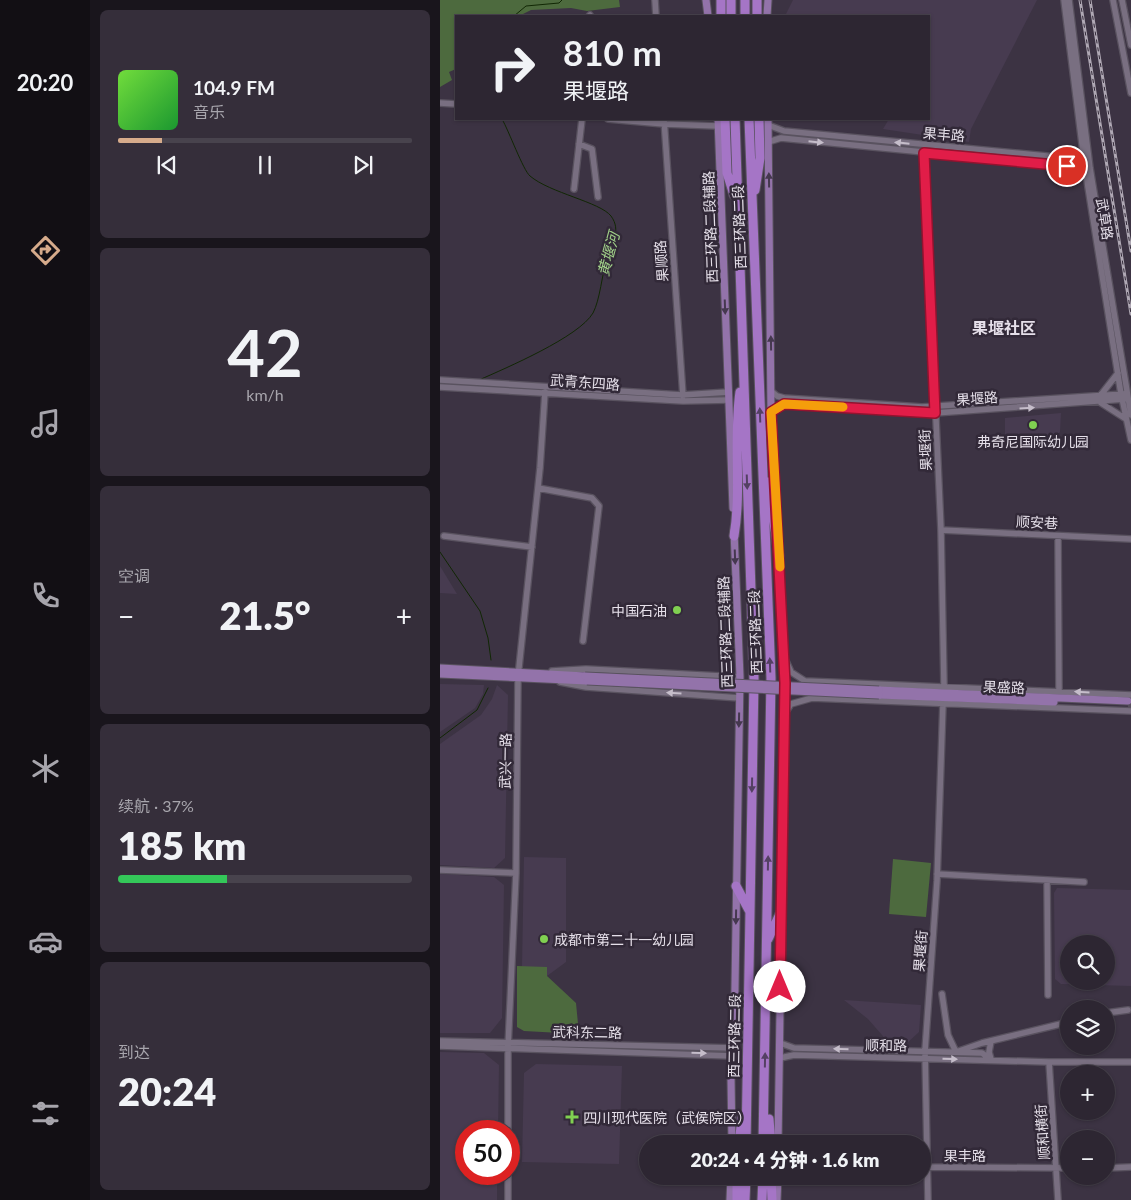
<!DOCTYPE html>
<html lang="zh">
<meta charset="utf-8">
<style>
:root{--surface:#2d2632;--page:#352e3a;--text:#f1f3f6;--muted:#a7a5ac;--line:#48434d;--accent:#d6ab8b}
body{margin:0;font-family:Lato,"Noto Sans SC",sans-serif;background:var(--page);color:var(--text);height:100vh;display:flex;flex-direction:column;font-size:19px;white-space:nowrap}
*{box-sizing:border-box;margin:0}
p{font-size:16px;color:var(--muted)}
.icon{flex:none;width:28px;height:28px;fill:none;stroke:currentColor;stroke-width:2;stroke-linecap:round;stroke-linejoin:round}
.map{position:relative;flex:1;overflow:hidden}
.drawer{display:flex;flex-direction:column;gap:10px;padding:10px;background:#19151c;width:350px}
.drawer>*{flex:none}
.hud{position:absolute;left:15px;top:15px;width:475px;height:105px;border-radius:0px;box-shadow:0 1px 4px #0004,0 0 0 1px var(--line);background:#2d2632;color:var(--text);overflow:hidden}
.controls{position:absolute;left:620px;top:935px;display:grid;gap:10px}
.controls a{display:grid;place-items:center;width:55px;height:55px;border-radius:50%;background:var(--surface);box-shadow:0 1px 4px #0004,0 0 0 1px var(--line);font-size:25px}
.speed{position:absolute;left:15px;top:1120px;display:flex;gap:10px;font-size:25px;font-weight:700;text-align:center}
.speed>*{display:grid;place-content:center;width:65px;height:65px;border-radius:50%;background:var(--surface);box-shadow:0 1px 4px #0004,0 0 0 1px var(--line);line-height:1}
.speed .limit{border:8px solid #d22;background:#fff;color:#111}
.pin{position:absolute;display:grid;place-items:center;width:42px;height:42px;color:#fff;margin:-21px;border:2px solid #fff;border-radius:50%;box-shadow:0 1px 5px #0007}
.me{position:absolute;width:55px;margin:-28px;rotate:0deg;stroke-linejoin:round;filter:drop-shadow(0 0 4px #0008)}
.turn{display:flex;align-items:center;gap:18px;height:105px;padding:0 25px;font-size:22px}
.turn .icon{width:65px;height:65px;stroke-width:2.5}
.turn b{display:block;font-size:35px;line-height:42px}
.big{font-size:38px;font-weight:800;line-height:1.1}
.drawer .tile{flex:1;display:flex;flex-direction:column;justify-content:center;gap:8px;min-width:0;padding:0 18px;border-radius:8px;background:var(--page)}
.drawer .dial{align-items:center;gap:0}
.dial b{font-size:65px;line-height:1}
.song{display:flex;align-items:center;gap:15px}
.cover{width:60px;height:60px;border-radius:8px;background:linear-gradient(135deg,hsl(100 70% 55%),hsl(130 70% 35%))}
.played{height:5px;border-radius:2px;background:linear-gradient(90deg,var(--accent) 15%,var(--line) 15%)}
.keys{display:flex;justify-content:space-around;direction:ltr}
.heat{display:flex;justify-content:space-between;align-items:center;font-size:28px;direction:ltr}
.charge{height:8px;border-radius:4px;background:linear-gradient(90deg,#34c759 37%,var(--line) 0)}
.trip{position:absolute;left:199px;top:1135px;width:292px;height:50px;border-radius:25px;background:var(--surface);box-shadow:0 1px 4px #0004,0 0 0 1px var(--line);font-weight:800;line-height:50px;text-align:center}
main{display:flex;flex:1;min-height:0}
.tab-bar{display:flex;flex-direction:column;width:90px;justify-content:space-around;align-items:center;background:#120f14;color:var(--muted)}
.tab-bar .icon{width:35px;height:35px}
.tab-bar .current{color:var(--accent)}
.tab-bar b{font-size:22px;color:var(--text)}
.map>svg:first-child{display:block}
.built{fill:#473b50;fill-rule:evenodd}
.green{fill:#4d6a3e}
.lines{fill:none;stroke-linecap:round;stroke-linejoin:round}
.stream{stroke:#112704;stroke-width:1}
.major-tunnel{stroke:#554d5c;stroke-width:7;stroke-dasharray:7 3.5;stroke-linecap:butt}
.minor-casing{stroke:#59525f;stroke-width:8}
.major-casing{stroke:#59525f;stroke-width:9}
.highway-casing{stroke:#59525f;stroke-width:11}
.minor{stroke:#796f81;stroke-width:5.5}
.major{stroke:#9373aa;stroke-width:7}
.highway{stroke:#a575c6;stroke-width:9}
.rail-casing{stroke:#afa8b4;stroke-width:3}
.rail{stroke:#322938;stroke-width:1;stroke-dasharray:4;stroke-linecap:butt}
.major-bridge-casing{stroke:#59525f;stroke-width:9;stroke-linecap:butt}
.major-bridge{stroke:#9373aa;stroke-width:7}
.oneway{fill:#c5bdca}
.oneway2{fill:#45384f}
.oneway3{fill:#544063}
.route-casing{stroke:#92132f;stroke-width:12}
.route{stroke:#e11d48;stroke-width:9}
.slow{stroke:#f59e0b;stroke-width:9}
.poi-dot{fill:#80d051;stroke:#322938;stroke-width:2}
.labels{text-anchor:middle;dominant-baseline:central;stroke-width:5;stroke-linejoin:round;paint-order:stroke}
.street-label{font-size:14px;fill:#e5dfe9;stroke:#322938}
.poi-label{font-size:14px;fill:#e5dfe9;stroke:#322938;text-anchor:start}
.water-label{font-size:15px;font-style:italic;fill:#a1d189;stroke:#322938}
.quarter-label{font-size:16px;font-weight:bold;fill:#e5dfe9;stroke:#322938}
</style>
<main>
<nav class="tab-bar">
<b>20:20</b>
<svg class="icon current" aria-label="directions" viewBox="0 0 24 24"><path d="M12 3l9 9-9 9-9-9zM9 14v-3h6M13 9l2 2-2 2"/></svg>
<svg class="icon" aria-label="music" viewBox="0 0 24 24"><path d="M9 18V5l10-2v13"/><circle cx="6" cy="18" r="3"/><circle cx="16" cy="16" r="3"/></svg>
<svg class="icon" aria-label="phone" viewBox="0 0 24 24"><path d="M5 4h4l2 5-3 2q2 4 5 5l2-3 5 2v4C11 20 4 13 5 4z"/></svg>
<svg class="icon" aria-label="climate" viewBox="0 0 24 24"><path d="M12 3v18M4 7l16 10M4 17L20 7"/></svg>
<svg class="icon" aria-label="car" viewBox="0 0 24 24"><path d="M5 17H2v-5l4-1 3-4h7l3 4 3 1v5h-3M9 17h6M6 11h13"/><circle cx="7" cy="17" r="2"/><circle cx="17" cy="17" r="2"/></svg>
<svg class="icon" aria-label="filters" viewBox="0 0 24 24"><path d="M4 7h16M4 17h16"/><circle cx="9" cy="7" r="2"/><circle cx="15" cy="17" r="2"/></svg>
</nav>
<section class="drawer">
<div class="tile">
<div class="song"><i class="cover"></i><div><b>104.9 FM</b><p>音乐</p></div></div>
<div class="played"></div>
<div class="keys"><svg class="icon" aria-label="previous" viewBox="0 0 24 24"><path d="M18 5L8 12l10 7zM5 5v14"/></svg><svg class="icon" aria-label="pause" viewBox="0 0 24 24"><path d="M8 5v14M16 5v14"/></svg><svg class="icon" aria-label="next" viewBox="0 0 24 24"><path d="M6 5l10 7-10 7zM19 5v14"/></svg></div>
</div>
<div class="tile dial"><b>42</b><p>km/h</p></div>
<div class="tile"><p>空调</p>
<div class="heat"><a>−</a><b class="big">21.5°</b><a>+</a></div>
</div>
<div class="tile"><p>续航 · 37%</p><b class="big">185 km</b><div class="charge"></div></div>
<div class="tile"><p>到达</p><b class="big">20:24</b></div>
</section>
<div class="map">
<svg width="691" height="1200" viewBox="0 0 691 1200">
<rect width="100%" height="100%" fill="#3c3343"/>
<!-- built -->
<path class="built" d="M353,0H597L531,129L529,142L443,129L449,119H489V16H345Z
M621,413L620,432L614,439L565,441V418Z
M0,566L17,594L0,593Z
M0,684L44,685L43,694L35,708L0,732Z
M57,685L68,695L65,858L54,868L0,865V744L41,715L52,699Z
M84,857L126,858V962L107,976L82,967Z
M0,874L54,877L64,885L62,1018L50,1033H0Z
M617,888L691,890V986L621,984L615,979L614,893ZM629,944H666V981H629Z
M404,1000L481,1005L479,1032L466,1044L449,1043L428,1019Z
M0,1052L44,1053L59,1065L58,1131H26V1174H57V1200H0Z
M96,1064L182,1066L179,1164L82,1162L84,1073Z"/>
<!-- green -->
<path class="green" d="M0,0H179L180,7L147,11L131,8L91,10L79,16H16V69L9,72L12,80L0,87Z
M453,859L491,863L486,917L449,914Z
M77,966L107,967V976L136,1003L139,1034L84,1031L77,1027Z"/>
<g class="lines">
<!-- stream -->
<path class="stream" d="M74,16L86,6L119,3L122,0
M39,380C66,368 139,337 153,313C160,300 162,274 167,258C171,243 182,231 171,216C160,202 110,193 90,176C83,170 69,131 62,119
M0,552L40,611L48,638L51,660
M0,738L37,710L48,688"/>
<!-- major-tunnel -->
<path class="major-tunnel" d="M688,705H691"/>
<!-- minor casing -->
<g class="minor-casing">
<path id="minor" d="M215,0L216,16
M624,0L645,168L681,394L691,440
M629,0L650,168L691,415
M673,0L691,93
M682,0L691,45
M149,16L150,15
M0,103L16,104
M168,119L224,124L278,126
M224,119L243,396
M328,125L344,131L648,160
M328,142L341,138L647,168
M139,144L152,149L158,197
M484,153L501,530L504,686
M134,189L142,119
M0,380L242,395L289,392
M0,387L243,401L289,400
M331,391L337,396L344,398L482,407L684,394
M660,396L678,373
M661,403L686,419
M331,412L344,404L495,413L685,399
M98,488L152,498L159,506L143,641
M501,530L691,539
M4,536L92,547
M618,536L619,691
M345,659L351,672L365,681L691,695
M112,671L146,669L300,677
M120,682L146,687L300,698
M345,713L351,704L372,698L691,711
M0,870L76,873
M497,874L644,882
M607,880L608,995
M502,994L508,1035L516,1052L542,1043L629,1022
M666,1013L688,1010
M0,1041L294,1048
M551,1041L549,1052L551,1059
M340,1043L354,1048L542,1053L550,1059
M0,1046L293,1056
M340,1058L354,1055L609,1062H691
M609,1062L618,1200
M68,1131V1048L76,873L78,677L100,468L105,392
M488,1167L629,1168
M666,1168L691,1167
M68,1200V1174
M488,1200L485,1051L497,881L503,703"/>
</g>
<!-- major casing -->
<g class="major-casing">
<path id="major" d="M266,0L268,16
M327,16L328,0
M278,119L293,508
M328,119L331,412L337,519
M0,668L145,676
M0,674L147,681
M439,690L688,701
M439,695L614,702
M292,1144L291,1078L294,1048L300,677L294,531
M338,1144L345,683L339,552
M290,1200L291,1176
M337,1200L338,1176"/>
</g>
<!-- highway casing -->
<g class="highway-casing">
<path id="highway" d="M281,0V16
M291,0V16
M305,0V16
M317,0V16
M285,119L287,173L294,195
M295,119L314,679L306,1144
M309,119L331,678L323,1144
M315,190L320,158L319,119
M328,482L339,556
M294,536C302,488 293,440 300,392
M296,886L309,910
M328,939L341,912
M329,1119L331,1144
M299,1144L302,1118
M331,1176L332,1200
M297,1200V1176
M305,1200L306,1176
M322,1200L323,1176"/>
</g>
<!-- minor -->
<use href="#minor" class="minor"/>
<!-- major -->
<use href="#major" class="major"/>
<!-- highway -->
<use href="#highway" class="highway"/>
<!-- rail casing -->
<g class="rail-casing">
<path id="rail" d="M640,0L691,314
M650,0L691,251"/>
</g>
<!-- rail -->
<use href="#rail" class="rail"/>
<!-- major-bridge casing -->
<g class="major-bridge-casing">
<path id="major-bridge" d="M145,676L439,690
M147,681L439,695"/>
</g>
<!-- major-bridge -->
<use href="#major-bridge" class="major-bridge"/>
</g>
<!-- one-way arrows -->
<defs><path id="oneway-solid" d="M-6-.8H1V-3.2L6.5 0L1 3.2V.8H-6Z" transform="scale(1.25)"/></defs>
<g class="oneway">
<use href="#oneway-solid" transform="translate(376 142) rotate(6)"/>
<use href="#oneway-solid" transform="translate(462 143) rotate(-174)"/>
<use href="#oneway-solid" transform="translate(587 408) rotate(-4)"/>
<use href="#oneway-solid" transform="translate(642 692) rotate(-177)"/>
<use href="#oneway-solid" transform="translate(234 693) rotate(-176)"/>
<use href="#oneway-solid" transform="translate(401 1049) rotate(-179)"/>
<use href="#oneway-solid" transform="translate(259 1053) rotate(2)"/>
<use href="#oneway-solid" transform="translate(510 1059) rotate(2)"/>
</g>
<g class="oneway2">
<use href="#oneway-solid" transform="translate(329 180) rotate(-91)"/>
<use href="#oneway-solid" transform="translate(285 307) rotate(88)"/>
<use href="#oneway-solid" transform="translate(331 343) rotate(-91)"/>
<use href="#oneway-solid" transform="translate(295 557) rotate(88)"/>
<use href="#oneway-solid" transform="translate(299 720) rotate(91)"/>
<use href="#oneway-solid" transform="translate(296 917) rotate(91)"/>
</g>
<g class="oneway3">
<use href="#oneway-solid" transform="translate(320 415) rotate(-92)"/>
<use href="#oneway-solid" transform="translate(307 482) rotate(88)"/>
<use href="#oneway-solid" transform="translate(330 665) rotate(-92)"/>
<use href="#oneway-solid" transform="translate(312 785) rotate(91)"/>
<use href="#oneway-solid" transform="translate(328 863) rotate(-89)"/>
<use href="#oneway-solid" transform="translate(325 1060) rotate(-89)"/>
</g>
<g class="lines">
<!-- route casing -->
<g class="route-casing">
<path id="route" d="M340,987L345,683L331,412L344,404L495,413L484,153L627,166"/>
</g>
<!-- route -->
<use href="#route" class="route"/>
<!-- slow -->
<path class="slow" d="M340,567L331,412L344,404L403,407"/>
</g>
<!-- markers -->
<g class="poi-dot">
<circle cx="593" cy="425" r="5"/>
<circle cx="237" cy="610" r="5"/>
<circle cx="104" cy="939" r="5"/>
<path d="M129.5 1109.5h5v5h5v5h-5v5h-5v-5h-5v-5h5z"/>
</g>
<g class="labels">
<!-- street labels -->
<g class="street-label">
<text transform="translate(504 134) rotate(5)">果丰路</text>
<text transform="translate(665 219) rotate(81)">武草路</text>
<text transform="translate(270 227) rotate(-92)">西三环路二段辅路</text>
<text transform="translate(299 227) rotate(-92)">西三环路二段</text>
<text transform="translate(221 261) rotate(-94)">果顺路</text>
<text transform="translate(145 382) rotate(4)">武青东四路</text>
<text transform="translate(537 398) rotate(-4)">果堰路</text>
<text transform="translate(485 450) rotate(-93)">果堰街</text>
<text transform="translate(597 522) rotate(3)">顺安巷</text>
<text transform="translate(285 632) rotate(-92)">西三环路二段辅路</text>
<text transform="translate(315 632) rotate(-92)">西三环路二段</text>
<text transform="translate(564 687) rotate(2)">果盛路</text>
<text transform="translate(65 761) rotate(-89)">武兴一路</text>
<text transform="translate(480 951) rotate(-86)">果堰街</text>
<text transform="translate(147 1032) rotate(1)">武科东二路</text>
<text transform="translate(294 1036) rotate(-89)">西三环路二段</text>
<text transform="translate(446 1045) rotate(1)">顺和路</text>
<text transform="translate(602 1132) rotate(-94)">顺和横街</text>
<text x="525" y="1155">果丰路</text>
</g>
<!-- poi labels -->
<g class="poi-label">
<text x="593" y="441" text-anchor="middle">弗奇尼国际幼儿园</text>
<text x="227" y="610" text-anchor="end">中国石油</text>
<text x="114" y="939">成都市第二十一幼儿园</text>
<text x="143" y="1117">四川现代医院（武侯院区）</text>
</g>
<!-- water labels -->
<g class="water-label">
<text transform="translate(168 254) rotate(-75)">黄堰河</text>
</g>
<!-- quarter labels -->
<g class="quarter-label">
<text x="564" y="327">果堰社区</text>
</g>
</g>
</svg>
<div class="controls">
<a><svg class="icon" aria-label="search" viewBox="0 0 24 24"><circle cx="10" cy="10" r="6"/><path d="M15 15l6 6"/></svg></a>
<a><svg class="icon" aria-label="layers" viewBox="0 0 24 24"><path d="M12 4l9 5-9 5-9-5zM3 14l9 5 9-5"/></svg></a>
<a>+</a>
<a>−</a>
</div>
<div class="speed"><div class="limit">50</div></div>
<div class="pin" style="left:627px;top:166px;background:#d93025"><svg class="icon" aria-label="arrive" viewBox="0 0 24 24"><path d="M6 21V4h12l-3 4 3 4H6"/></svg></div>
<svg class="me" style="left:340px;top:987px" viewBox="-20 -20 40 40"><circle r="19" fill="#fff"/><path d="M0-13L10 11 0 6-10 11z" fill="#e11d48"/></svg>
<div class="trip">20:24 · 4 分钟 · 1.6 km</div>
<div class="hud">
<div class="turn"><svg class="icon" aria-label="right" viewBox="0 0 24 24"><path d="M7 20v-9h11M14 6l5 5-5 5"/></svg><div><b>810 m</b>果堰路</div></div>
</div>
</div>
</main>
